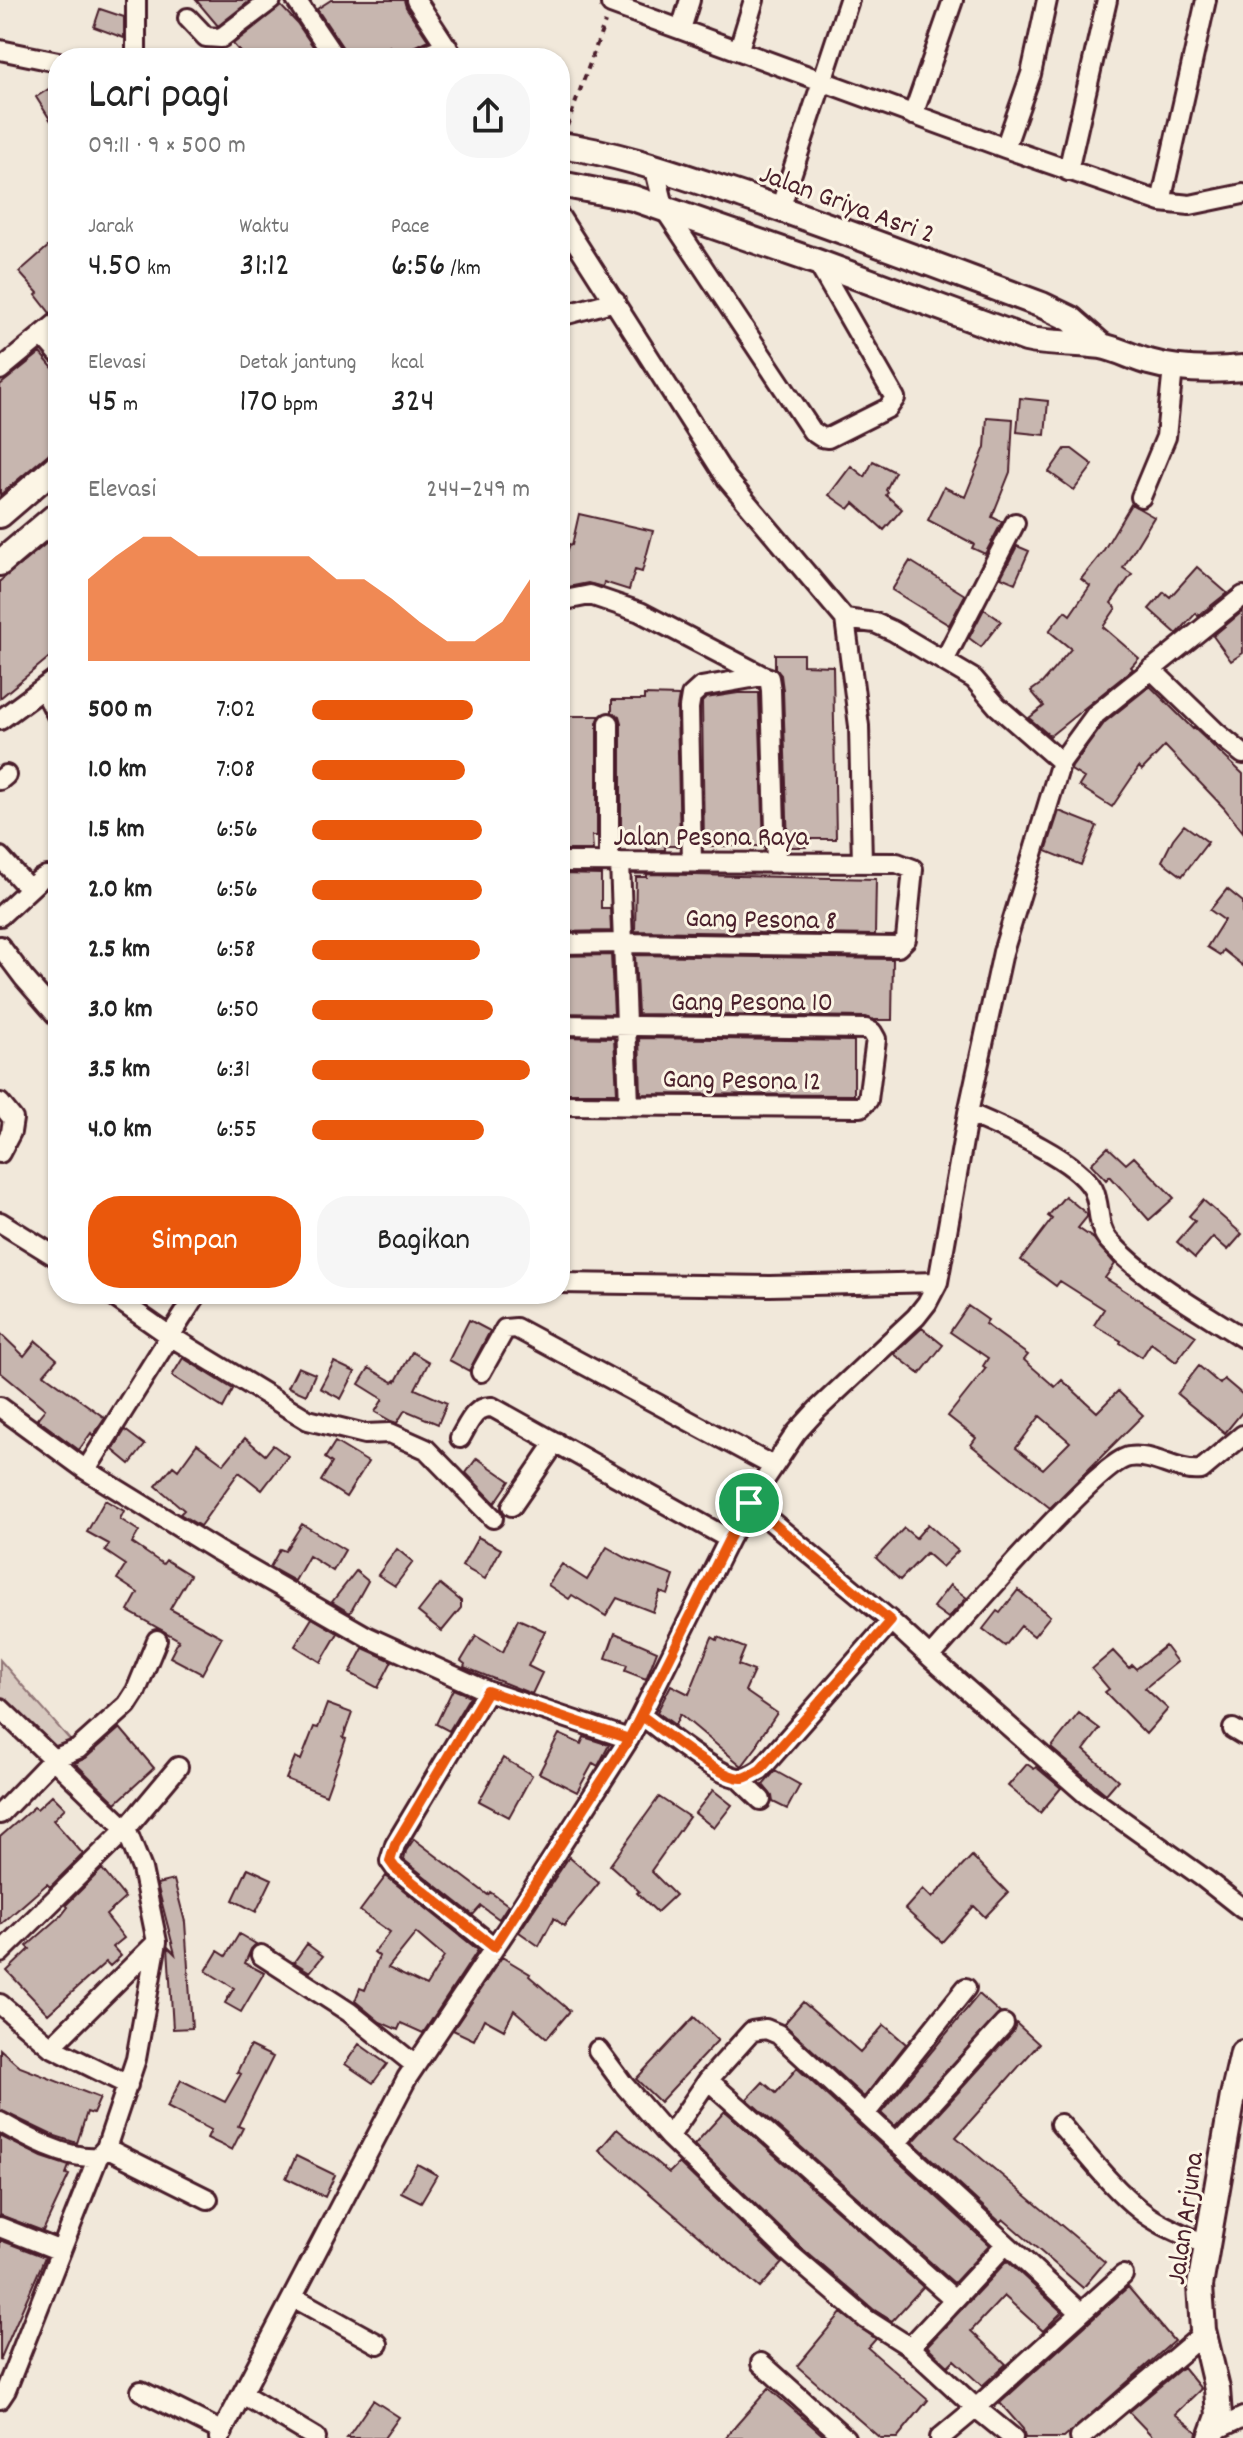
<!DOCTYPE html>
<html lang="id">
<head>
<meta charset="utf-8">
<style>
  body { margin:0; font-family:Dekko,sans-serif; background:#f6f6f6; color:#222; height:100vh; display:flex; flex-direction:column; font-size:30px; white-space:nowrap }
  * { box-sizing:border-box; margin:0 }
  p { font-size:26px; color:#767676 }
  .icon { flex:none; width:44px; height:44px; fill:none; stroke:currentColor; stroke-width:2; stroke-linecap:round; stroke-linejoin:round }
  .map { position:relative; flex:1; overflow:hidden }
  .panel { position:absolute; left:48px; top:48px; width:522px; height:1256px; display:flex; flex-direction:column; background:#fff; border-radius:32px; box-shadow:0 2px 6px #0004 }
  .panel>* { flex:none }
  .pin { position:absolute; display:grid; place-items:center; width:68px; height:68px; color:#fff; margin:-34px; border:4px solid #fff; border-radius:50%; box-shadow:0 2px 8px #0007 }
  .round { display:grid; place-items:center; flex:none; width:84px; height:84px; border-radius:32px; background:#f6f6f6 }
  .head { display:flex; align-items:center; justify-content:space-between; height:136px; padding:0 40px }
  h1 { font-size:44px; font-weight:600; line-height:60px }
  .figures { display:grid; grid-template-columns:repeat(3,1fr); gap:12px; height:136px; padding:8px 40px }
  .figures div { display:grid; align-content:center }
  .figures b { font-size:34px; font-weight:600 }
  .figures small { font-size:22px; font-weight:400 }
  .figures p { font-size:22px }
  .chart { height:224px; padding:16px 40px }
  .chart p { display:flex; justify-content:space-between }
  .chart svg { width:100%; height:144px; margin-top:8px; fill:#ea580c; opacity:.7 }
  .primary-button { display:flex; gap:16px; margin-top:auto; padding:16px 40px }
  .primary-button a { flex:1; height:92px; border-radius:32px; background:#ea580c; color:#fff; font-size:32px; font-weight:600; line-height:92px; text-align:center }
  .primary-button a+a { background:#f6f6f6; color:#222 }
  ul { padding:0 40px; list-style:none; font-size:26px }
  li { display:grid; grid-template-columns:128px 96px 1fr; align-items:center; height:60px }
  li i { height:20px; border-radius:10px; background:#ea580c }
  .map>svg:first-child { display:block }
</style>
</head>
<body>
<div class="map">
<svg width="1243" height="2438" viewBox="0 0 1243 2438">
  <rect width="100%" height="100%" fill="#f1e8da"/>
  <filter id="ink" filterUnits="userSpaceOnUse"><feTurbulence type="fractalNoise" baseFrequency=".0125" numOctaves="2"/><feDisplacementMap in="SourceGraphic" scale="16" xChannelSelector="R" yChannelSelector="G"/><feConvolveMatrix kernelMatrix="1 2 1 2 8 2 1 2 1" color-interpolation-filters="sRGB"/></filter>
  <g filter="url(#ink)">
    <path fill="#d8cac0" stroke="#917476" stroke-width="2" d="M0 1660 78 1749 53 1759 0 1708Z"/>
    <path fill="#c7b6af" stroke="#4a1f2b" stroke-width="2" fill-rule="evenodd" d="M196 0H251L218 26Z
      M331 0H404L406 7 428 40 407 50 404 58H398L390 46 372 58H347L345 51 317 9Z
      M281 6 297 23 321 58H245L233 44Z
      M100 9 124 17V38L94 27Z
      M58 83V132L36 97Z
      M58 238V310L50 313 36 295 38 293 19 272Z
      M40 353 58 374V450L48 454 0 495V385Z
      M1020 398 1048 401 1045 435 1017 432Z
      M987 417 1013 419 1010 472 992 517 1002 522 985 554 972 548 974 544 928 520 944 487 965 497 985 447Z
      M1065 449H1072L1093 465 1074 490 1049 472Z
      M873 461 895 472 886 490 888 492 886 495 902 509 884 530 854 503 849 509 829 495 851 466 865 477Z
      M1131 504 1154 517 1123 568 1132 574 1111 603 1116 608 1103 627 1139 658 1131 667 1133 669 1050 736 1029 718 1044 706 1031 691 1042 683 1071 649 1049 631 1065 611 1070 615 1090 586 1081 579 1102 553Z
      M579 514 653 531 642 572 635 570 629 590 604 582 603 587 588 583 568 587 560 584V553L565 555 569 544 572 545Z
      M58 534V650L0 698V581Z
      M1017 546 1029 551 1015 583 1001 577Z
      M910 561 965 595 949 625 892 590Z
      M1197 567 1227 593 1198 616 1196 613 1177 634 1149 609 1164 592 1170 597Z
      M984 609 1001 621 981 647 969 638Z
      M1243 611V653L1231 661 1213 636Z
      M775 654H803V665L833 666 836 839H806V847H788L783 690 781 675 775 668Z
      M1150 686 1193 729 1194 728 1243 774V832L1224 808 1165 746 1142 770 1139 767 1112 807 1079 786 1084 778 1071 770 1072 767 1105 722Z
      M738 693H759L764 846H704L702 702 706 698Z
      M644 695 679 696 677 708 680 846H665V850H647V835H621V723L619 716 612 712V700H644Z
      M563 716H600L597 723V836H592L593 850H560V736H563Z
      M1059 811 1097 826 1081 865 1046 851Z
      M1184 825 1208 842 1182 876 1162 861 1173 839Z
      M560 874 601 875V908H610L611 931 560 932Z
      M647 874 876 879 875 935 635 931 636 877H647Z
      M1227 889 1243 902V966L1223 950 1220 955 1207 947 1224 920 1210 910Z
      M611 955 614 1014 560 1013V956Z
      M635 955 893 959 892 1020H874L866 1017 638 1014Z
      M560 1037 614 1038 617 1093H560Z
      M639 1038 854 1041V1095L641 1094Z
      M1108 1147 1126 1164 1134 1157 1174 1198 1149 1220 1110 1176 1106 1180 1091 1164Z
      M1065 1196 1087 1214V1217L1078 1228 1094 1239 1115 1264 1105 1278 1196 1336 1176 1362 1151 1343 1142 1357 1120 1343 1121 1341 1094 1325 1104 1309 1060 1281 1056 1286 1021 1260 1052 1219 1048 1216Z
      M1203 1200 1242 1234 1228 1250 1213 1237 1195 1258 1177 1242 1195 1221 1189 1216Z
      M968 1306 988 1320 985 1324 1028 1355 1024 1360 1055 1387 1062 1380 1097 1412 1118 1391 1143 1415 1050 1508 971 1445 976 1438 948 1416 986 1368 983 1366 988 1358 950 1332ZM1040 1416 1070 1442 1043 1469 1016 1448Z
      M469 1320 490 1331 469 1371 449 1360Z
      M922 1328 943 1345 920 1374 894 1354Z
      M0 1333 24 1356 36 1341 57 1359 44 1374 105 1418 93 1436 91 1433 79 1450 37 1419 45 1409 0 1372Z
      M412 1352 429 1362 415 1389 447 1403 438 1424 405 1410 397 1423 391 1421 375 1412 383 1399 359 1384 369 1368 393 1382 395 1380 396 1381Z
      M183 1358 233 1389 223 1408 172 1376Z
      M334 1362 355 1372 341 1399 320 1388Z
      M1199 1366 1220 1384 1224 1379 1243 1395V1411L1225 1433 1177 1394Z
      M298 1367 315 1374 306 1395 288 1387Z
      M125 1430 145 1445 130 1464 113 1450Z
      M245 1438 265 1455 273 1445 288 1456 262 1490 239 1472 200 1526 180 1514 184 1510 156 1486 173 1466 178 1470 197 1444 224 1464Z
      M335 1442 368 1462 346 1497 321 1481 332 1463 325 1458Z
      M477 1458 510 1481 495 1503 466 1473Z
      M105 1500 124 1511 120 1519 139 1531 132 1543 163 1564 166 1560 190 1575 170 1609 222 1637 202 1674 170 1657 179 1640 128 1611 138 1593 117 1579 126 1565 105 1551 109 1544 87 1532Z
      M302 1524 345 1550 333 1571 309 1556 295 1581 270 1567 280 1549 285 1551Z
      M928 1524 958 1551 942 1567 926 1553 900 1580 876 1558 904 1528 916 1538Z
      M478 1537 501 1549 485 1579 462 1566Z
      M607 1547 628 1559 674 1576 668 1595 660 1592 653 1612 617 1598 606 1616 572 1595 569 1599 548 1585 562 1564 587 1580Z
      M397 1549 413 1562 395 1586 378 1575Z
      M356 1571 368 1581 350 1613 332 1602Z
      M440 1584 461 1601V1608L442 1631 418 1612Z
      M950 1585 967 1598 948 1618 933 1607Z
      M1018 1590 1050 1616 1034 1636 1021 1626 1005 1646 983 1629 997 1611 1000 1613Z
      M312 1618 338 1633 321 1662 295 1646Z
      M518 1619 545 1631 528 1666 542 1673 532 1694 464 1667 465 1664 461 1661 476 1636 503 1652Z
      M615 1633 657 1651 646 1679 625 1671 627 1665 606 1658Z
      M712 1637 717 1640 718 1637 745 1648 738 1665 754 1671 745 1691 777 1713 758 1741V1745L742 1766 680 1714 675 1725 657 1712 671 1685 689 1694Z
      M1165 1646 1177 1662 1145 1688 1168 1709 1146 1734 1105 1692 1109 1689 1092 1669 1113 1651 1129 1668 1132 1665 1136 1669Z
      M363 1648 392 1661 378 1688 350 1673Z
      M453 1689 470 1696 449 1731 436 1724Z
      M327 1704 352 1713 343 1738 346 1739 326 1795 286 1779 295 1757 301 1760 314 1727 318 1728Z
      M1079 1713 1100 1729 1084 1750 1118 1780 1106 1794 1051 1748Z
      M120 1728 154 1768 116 1803 75 1763 86 1758Z
      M559 1734 581 1744 584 1737 609 1745 598 1766 593 1763 577 1792 539 1773Z
      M503 1758 532 1775 509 1817 479 1801Z
      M1027 1764 1034 1769 1036 1767 1061 1788 1040 1813 1008 1786Z
      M775 1771 800 1785 787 1809 773 1802 772 1796 763 1785Z
      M713 1790 732 1805 714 1828 695 1813Z
      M52 1795 65 1808 53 1820 83 1854 50 1887 47 1884 0 1925V1837L34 1807 37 1809Z
      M659 1797 689 1817 651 1871 675 1895 657 1912 637 1893 639 1891 610 1865Z
      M414 1839 488 1895 490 1892 508 1905 499 1919 481 1906 473 1915 404 1860 406 1851Z
      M972 1856 1008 1893 985 1917 974 1906 942 1942 905 1909 923 1889 932 1898Z
      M569 1857 599 1883 564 1926 554 1918 539 1946 519 1932Z
      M248 1868 272 1879 256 1912 233 1900Z
      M102 1869 125 1898 106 1915 124 1938 113 1947 121 1956 110 1966 106 1962 48 2014 7 1971 30 1949 27 1946 61 1916 68 1907 66 1905Z
      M386 1876 478 1950 423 2033 401 2023 398 2030 380 2022 355 2001 360 1988 365 1990 379 1956 374 1952 390 1932 360 1911ZM416 1933 444 1957 426 1986 388 1968Z
      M174 1880 185 1922 192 2028 173 2029 168 1947 175 1954 157 1884Z
      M239 1934 256 1944 251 1949 245 1963 264 1973 241 2012 225 2003 234 1988 206 1971 218 1951 226 1956Z
      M307 1944 323 1956 310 1972 294 1962Z
      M502 1957 530 1974 529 1976 570 2011 547 2038 514 2010 504 2030 484 2019 474 2040 453 2030Z
      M979 1994 1000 2013 895 2126 881 2113Z
      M803 2002 860 2052 884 2025 906 2044 864 2097 784 2024Z
      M694 2017 718 2040 660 2102 636 2079Z
      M1016 2023 1039 2044 956 2137 1105 2262 1083 2288 1003 2219 1000 2222 913 2142 1013 2032Z
      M359 2044 387 2064 373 2083 345 2064Z
      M250 2046 273 2057 238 2126 243 2128 232 2150 207 2138 211 2130 167 2107 181 2080 225 2102 241 2074 237 2072Z
      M0 2049 20 2067 100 2098 93 2114 87 2112 77 2143 52 2135 0 2110Z
      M797 2068 989 2245 954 2283 747 2099 763 2082 776 2093Z
      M725 2111 923 2287 892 2321 873 2309 797 2244 694 2145Z
      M617 2129 669 2173 679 2163 782 2263 760 2288 599 2150Z
      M0 2136 42 2157 69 2166 66 2174 69 2175 43 2231 0 2215Z
      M296 2156 335 2175 325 2197 286 2178Z
      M417 2164 437 2175 421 2202 401 2192Z
      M0 2240 45 2257 0 2360Z
      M1007 2261 1062 2312 1043 2331 1004 2296 971 2331 1006 2364 982 2386 954 2360 948 2366 927 2346Z
      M1128 2287 1174 2341 1064 2438H1025L1023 2429 1000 2403Z
      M841 2313 876 2339 868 2348 928 2400 897 2438H880L797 2366Z
      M1183 2367 1201 2389 1175 2414 1197 2432 1196 2438H1154L1129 2412Z
      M769 2388 779 2397 826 2438H725Z
      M373 2400 399 2417 384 2438H347Z"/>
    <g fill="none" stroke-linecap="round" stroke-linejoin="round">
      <defs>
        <path id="street" d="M136 0V58
          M296 0 335 58
          M416 0 454 58
          M612 0 611 4 1005 148 1161 202 1190 205 1243 194
          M188 18 206 37 221 38 271 0
          M681 29 690 0
          M739 49 754 0
          M0 50 58 62
          M416 58 447 46
          M913 115 953 0
          M1005 148 1031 74 1047 0
          M654 166 665 210 812 431 821 437 828 438 888 408 895 398 817 262
          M1068 171 1107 0
          M1161 202 1206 0
          M780 209 849 0
          M560 217 727 479 845 619 875 623 893 631 974 679 997 706 1061 762
          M560 316 615 301
          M42 335 58 353
          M0 370 58 322
          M1141 497 1166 437 1173 368
          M560 601 590 595 640 612 763 676
          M845 619 859 726 862 863
          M944 661 1015 523
          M1151 669 1217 733 1243 754
          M43 688 58 717
          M0 720 58 677
          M609 723V862
          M0 780 6 775
          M0 857 29 889
          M560 862 897 863 913 869 906 939 898 947 624 943 560 944
          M620 862 629 1105
          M692 862 689 708 691 696 701 687 763 676 769 678 771 690 776 863
          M0 916 39 880 46 876 58 877
          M0 946 24 978 58 1017
          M560 1025 866 1029 872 1032 876 1039 868 1100 861 1107 560 1105
          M0 1103 13 1119 11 1132 0 1153
          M968 1113C1000 1127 1076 1158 1093 1189 1101 1205 1096 1227 1109 1241 1146 1281 1198 1309 1243 1338
          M0 1222 58 1258
          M560 1283 770 1286 938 1282
          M197 1294 170 1336 308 1420 365 1434 390 1433 426 1449 493 1518
          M481 1372 505 1329 516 1328 773 1466
          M0 1407 86 1470 216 1550 368 1637 487 1691 629 1739
          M460 1438C468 1425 474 1406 492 1407L729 1539
          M86 1470 170 1336 110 1294
          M749 1503 891 1621
          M512 1506 556 1442
          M930 1657 1087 1795 1205 1879 1243 1909
          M487 1691 395 1845 390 1861 395 1868 494 1947
          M0 1708 126 1829 142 1869 157 1942 136 2059 106 2148 98 2157 6 2390 0 2399
          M642 1716C662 1730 720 1780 743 1778 749 1777 754 1773 760 1770L891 1621 930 1657C959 1625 1099 1461 1129 1457 1154 1453 1176 1473 1201 1470L1243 1435
          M1233 1729 1243 1735
          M738 1778 761 1800
          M0 1814 53 1759 78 1749 127 1705 136 1691 157 1640
          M0 1953 126 1829 178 1767
          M261 1955 349 2012 415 2065
          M0 2004 51 2047 128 2085
          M51 2047 157 1942
          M598 2050 624 2085 669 2137 789 2253 866 2319 910 2347 976 2408 1123 2275
          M708 2080 954 2299
          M865 2114 966 1988
          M0 2122C26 2137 67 2160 98 2157
          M1060 2124C1085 2152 1110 2186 1140 2210 1160 2226 1184 2234 1206 2245
          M669 2137 708 2080 752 2031 766 2029 778 2034 1080 2312
          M896 2143 1004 2024
          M106 2148 208 2199
          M0 2227 61 2251
          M293 2297 378 2344
          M910 2347 1006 2244
          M761 2363 845 2438
          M141 2391 223 2432
          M244 2395 316 2438
          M1216 2430 1243 2417
          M219 2438 407 2078 513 1920 629 1739 729 1539 749 1503 796 1433 817 1410 916 1317 927 1303 938 1282 968 1113 1003 952 1061 762 1096 714 1243 596
          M940 2438 976 2408 1013 2438
          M1080 2438 1195 2341 1203 2330"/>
        <path id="secondary" d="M560 145C623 154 682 176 743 196 843 230 942 268 1042 305L1071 319 1102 346
          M560 184 633 198 817 262 1026 339C1051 345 1076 342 1101 346 1118 349 1133 358 1149 362 1180 371 1212 371 1243 368
          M0 515 58 465
          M0 563 58 514
          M1211 2438 1219 2416 1217 2389 1203 2330 1200 2286 1233 2096 1243 2053"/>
      </defs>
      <use href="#street" stroke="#4a1f2b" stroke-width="24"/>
      <use href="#secondary" stroke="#4a1f2b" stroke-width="30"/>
      <path stroke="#4a1f2b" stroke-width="4" stroke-dasharray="6 6" stroke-linecap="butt" d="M567 126 605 22"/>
      <use href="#street" stroke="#fcf5e5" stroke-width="18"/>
      <use href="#secondary" stroke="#fcf5e5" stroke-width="24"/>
    </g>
  </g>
  <g fill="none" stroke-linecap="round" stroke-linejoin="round" filter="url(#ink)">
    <defs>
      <path id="route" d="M749 1503 729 1539 629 1739 494 1947 395 1868 390 1861 395 1845 487 1691 629 1739 642 1716C662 1730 720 1780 743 1778 749 1777 754 1773 760 1770L891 1621 749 1503"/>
    </defs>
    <use href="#route" stroke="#fff" stroke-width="16"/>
    <use href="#route" stroke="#ea580c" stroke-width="10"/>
  </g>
  <g text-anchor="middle" stroke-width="6" stroke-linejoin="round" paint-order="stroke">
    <g font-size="28" fill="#4a1f2b" stroke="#fcf5e5">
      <text transform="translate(848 202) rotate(20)" y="10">Jalan Griya Asri 2</text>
      <text x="711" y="845">Jalan Pesona Raya</text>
      <text transform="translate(761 917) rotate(1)" y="10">Gang Pesona 8</text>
      <text x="752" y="1010">Gang Pesona 10</text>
      <text transform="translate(742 1078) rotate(1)" y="10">Gang Pesona 12</text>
      <text transform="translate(1183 2218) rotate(-82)" y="10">Jalan Arjuna</text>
    </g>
  </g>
</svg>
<div class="pin" style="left:749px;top:1503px;background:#1e9e55"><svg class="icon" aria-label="arrive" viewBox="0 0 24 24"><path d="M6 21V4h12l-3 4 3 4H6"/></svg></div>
<section class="panel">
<div class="head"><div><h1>Lari pagi</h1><p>09:11 · 9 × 500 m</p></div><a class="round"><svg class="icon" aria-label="share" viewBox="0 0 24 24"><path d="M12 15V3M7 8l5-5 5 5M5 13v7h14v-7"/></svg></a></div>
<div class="figures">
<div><p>Jarak</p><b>4.50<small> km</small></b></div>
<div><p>Waktu</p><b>31:12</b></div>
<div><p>Pace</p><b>6:56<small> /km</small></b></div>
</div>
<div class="figures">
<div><p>Elevasi</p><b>45<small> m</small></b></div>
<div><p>Detak jantung</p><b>170<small> bpm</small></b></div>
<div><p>kcal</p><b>324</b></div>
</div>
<div class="chart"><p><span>Elevasi</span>244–249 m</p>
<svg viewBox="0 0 160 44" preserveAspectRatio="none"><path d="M0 44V19L10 12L20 6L30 6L40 12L50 12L60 12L70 12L80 12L90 19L100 19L110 25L120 32L130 38L140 38L150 32L160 19V44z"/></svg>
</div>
<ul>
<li><b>500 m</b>7:02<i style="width:74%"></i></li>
<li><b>1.0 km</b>7:08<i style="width:70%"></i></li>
<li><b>1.5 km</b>6:56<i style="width:78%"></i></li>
<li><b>2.0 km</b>6:56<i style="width:78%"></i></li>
<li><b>2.5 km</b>6:58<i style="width:77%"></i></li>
<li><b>3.0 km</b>6:50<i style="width:83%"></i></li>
<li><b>3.5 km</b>6:31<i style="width:100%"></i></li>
<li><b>4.0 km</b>6:55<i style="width:79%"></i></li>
</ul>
<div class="primary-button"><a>Simpan</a><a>Bagikan</a></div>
</section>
</div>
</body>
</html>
